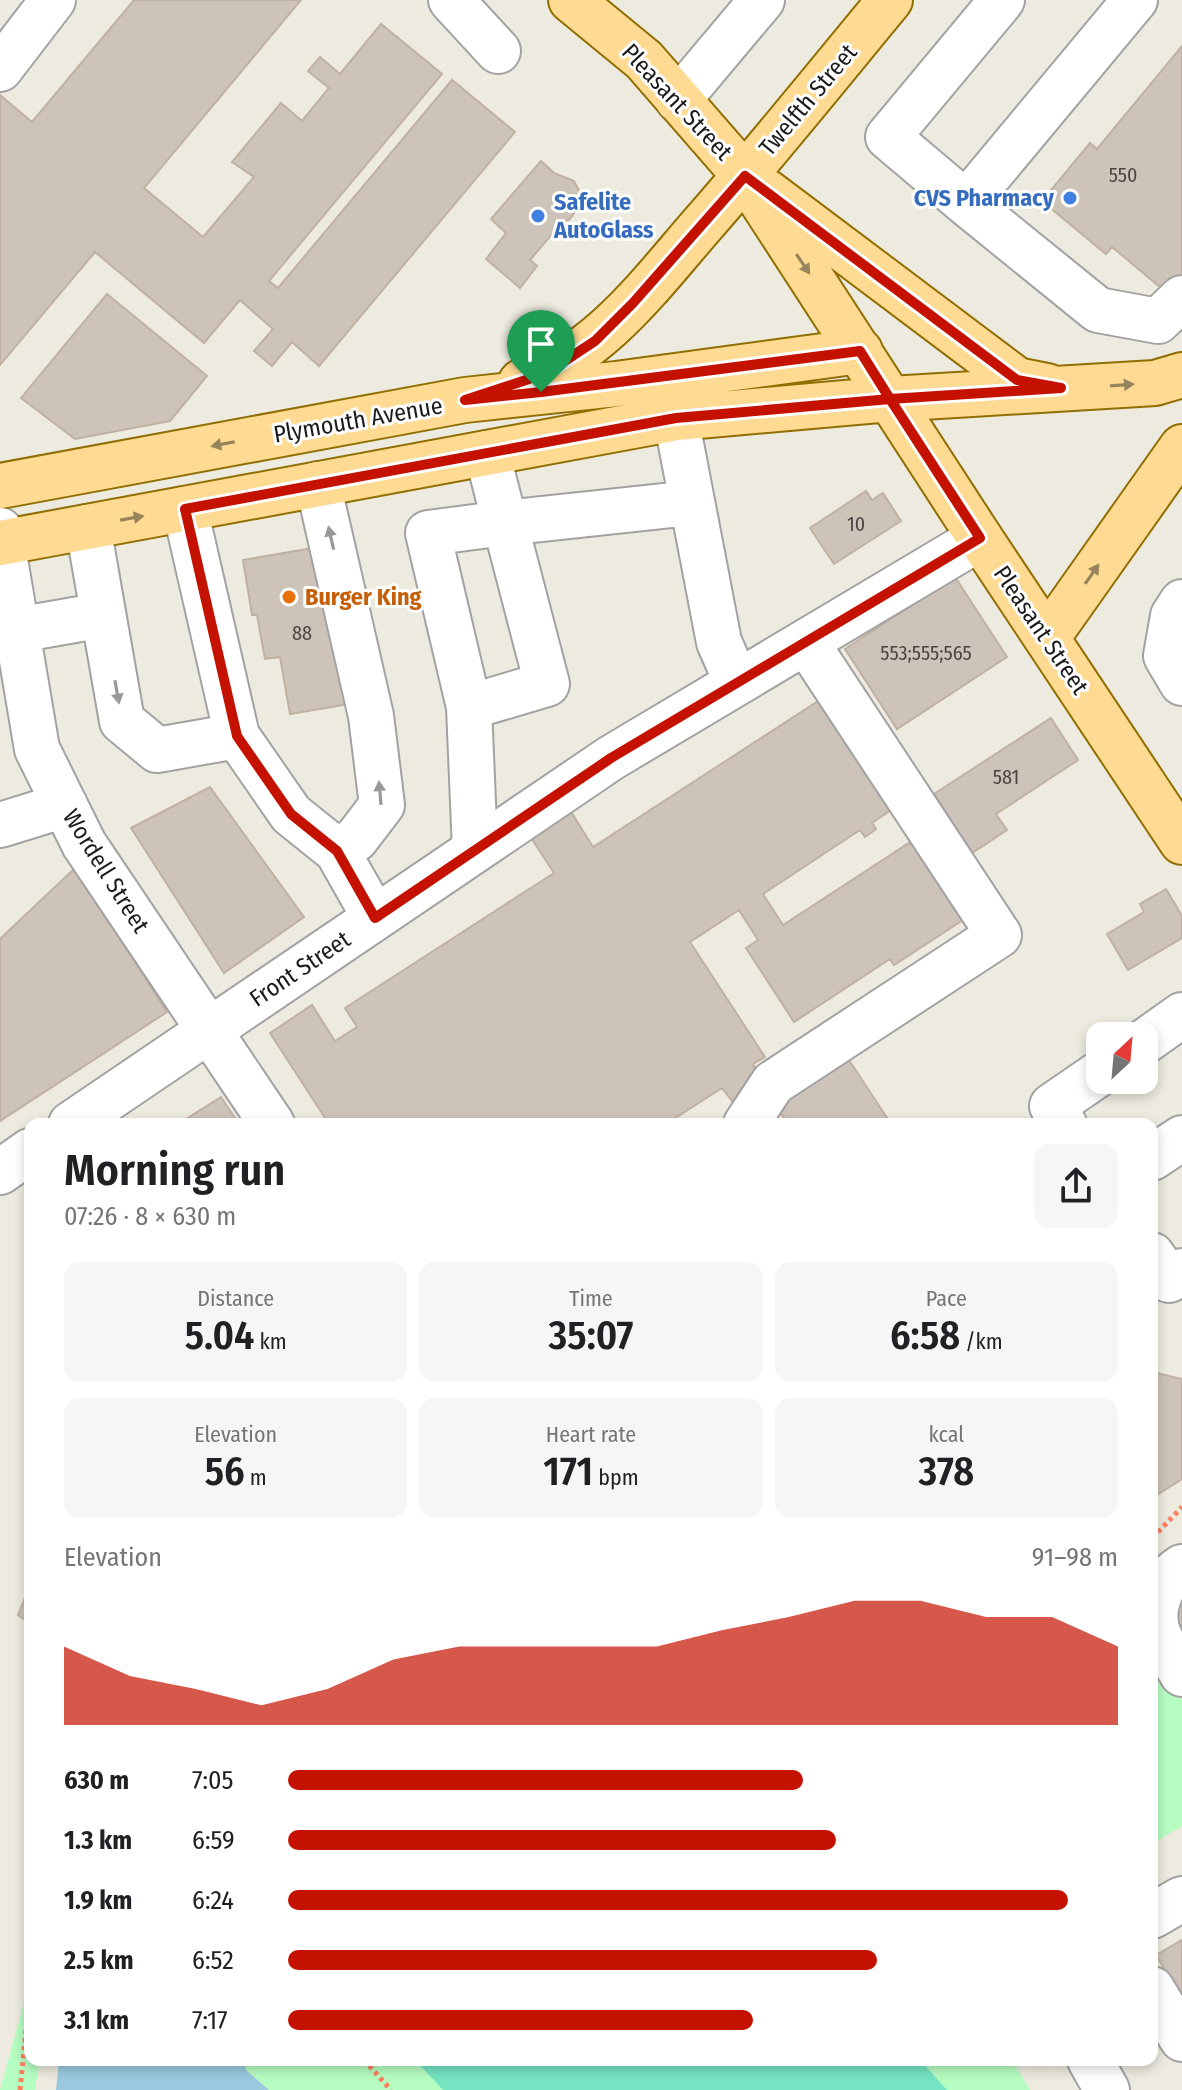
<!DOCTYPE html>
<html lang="en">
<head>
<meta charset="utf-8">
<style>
  body { margin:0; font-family:"Fira Sans Condensed",sans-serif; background:#f6f6f6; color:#202124; height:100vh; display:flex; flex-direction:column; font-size:30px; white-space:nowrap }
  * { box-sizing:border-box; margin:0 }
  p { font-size:26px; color:#757577 }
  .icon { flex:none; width:44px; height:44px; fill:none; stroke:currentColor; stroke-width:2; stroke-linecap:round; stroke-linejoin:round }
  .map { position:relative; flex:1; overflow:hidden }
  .drawer { position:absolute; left:24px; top:1118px; width:1134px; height:948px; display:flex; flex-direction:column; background:#fff; border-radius:16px; box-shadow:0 4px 12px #0003 }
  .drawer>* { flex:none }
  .needle { width:52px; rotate:26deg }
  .buttons { position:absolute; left:1086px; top:1022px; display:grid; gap:16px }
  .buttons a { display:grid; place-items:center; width:72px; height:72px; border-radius:16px; background:#fff; box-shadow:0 4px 12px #0003; font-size:40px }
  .pin { position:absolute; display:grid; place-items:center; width:68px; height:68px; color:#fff; margin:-82px -34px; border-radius:50% 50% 50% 0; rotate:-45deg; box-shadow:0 0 8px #0007 }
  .pin .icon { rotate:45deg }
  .round { display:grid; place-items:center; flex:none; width:84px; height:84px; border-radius:16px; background:#f6f6f6 }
  .summary { display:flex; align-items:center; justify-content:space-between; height:136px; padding:0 40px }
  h1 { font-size:44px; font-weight:600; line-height:60px }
  .stats { display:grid; grid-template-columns:repeat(3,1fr); gap:12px; height:136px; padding:8px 40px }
  .stats div { display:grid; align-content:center; border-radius:16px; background:#f6f6f6; text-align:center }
  .stats b { font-size:40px; font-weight:600 }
  .stats small { font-size:22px; font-weight:400 }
  .stats p { font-size:22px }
  .chart { height:224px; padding:16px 40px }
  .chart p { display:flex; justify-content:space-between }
  .chart svg { width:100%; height:144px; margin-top:8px; fill:#c51200; opacity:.7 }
  ul { padding:0 40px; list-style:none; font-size:26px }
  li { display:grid; grid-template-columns:128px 96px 1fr; align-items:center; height:60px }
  li i { height:20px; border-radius:10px; background:#c51200 }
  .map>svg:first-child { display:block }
</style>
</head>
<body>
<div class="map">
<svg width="1182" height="2090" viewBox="0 0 1182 2090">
  <rect width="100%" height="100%" fill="#edeadf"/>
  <path fill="#b6fdc2" d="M1152 1650 1182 1700V1826L1152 1844Z
    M30 1981V2060H40L35 2090H0Z
    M244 2060H1012L1030 2090H269L246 2070Z"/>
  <path fill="#75e4c3" d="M415 2060H920L947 2090H443Z"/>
  <path fill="#9bc9df" d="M59 2060H244L246 2070 269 2090H56Z"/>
  <path fill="#cdc3b8" stroke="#c0b1a0" stroke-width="2" d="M134 0H301L144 188 203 237 254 177 232 162 281 103 302 121 329 88 308 71 320 57 340 74 381 24 442 74 269 281 278 288 452 80 515 132 319 366 292 342 272 366 254 351 273 329 240 300 204 343 95 252 0 365V95L32 122Z
    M1182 46V274L1166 292 1112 247 1106 254 1042 201 1090 143 1097 149Z
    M541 161 554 173 574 181 584 200 569 220 563 221 530 260 537 266 520 288 486 259 506 233 491 219Z
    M107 294 207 376 170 421 75 439 21 398Z
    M866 491 872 500 883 493 901 521 834 564 810 528Z
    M319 547 355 703 290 714 280 657 265 659 257 615H252L243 560Z
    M955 577 1007 657 897 729 845 649Z
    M823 698 894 808 872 823 876 829 865 837 860 830 763 894 783 925 912 841 963 920 894 965 890 959 794 1022 746 948 758 940 739 910 690 942 765 1057 753 1064 763 1080 732 1101 722 1088 666 1124H329L270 1033 312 1005 335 1041 357 1027 345 1008 554 873 528 833 568 807 593 847Z
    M1051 718 1078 760 996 814 1007 830 972 853 934 794Z
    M210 787 304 917 224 973 131 828Z
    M75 868 167 1012 0 1121V939Z
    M1166 889 1182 916V938L1128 970 1107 934 1144 912 1140 904Z
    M849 1060 891 1124H788L777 1107Z
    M221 1097 239 1124H178Z
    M1152 1372 1182 1379V1479L1152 1498Z
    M30 1586V1623L18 1615Z
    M1182 1604V1633L1169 1611Z
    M1182 1940V1998L1156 1955Z"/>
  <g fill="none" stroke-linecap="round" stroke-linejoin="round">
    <defs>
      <path id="minor" d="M451 0 498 51
        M1002 0 888 137 966 203 1135 0
        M0 69 53 0
        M678 100 762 0
        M966 203 1098 310 1158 321 1182 298
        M676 418 719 642 737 683
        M487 453 505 523 428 533 469 707 547 684 505 523 691 503
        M318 484 371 716 382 805 356 839 337 851
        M185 509 237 736
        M88 527 122 721 157 750 237 736 291 814 337 851 375 918
        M0 530 37 749 84 844 272 1124
        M1182 602 1173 616 1166 656 1182 683
        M17 630 103 615
        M469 707 475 850
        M0 825 65 805
        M1144 1042 1182 1015
        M71 1124 611 758 980 538
        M746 1124 773 1083 999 935 806 642
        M1064 1124 1052 1106 1100 1073
        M1152 1158 1182 1138
        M0 1172 30 1151
        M1152 1255 1169 1280 1182 1271
        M1182 1567C1161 1580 1149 1611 1159 1635 1164 1648 1175 1661 1182 1674
        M1152 1916 1182 1899
        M1152 1989 1182 2039
        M1090 2060 1107 2090"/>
      <path id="major" d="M571 0 644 60 745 176 980 538 1182 842
        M767 192 1017 380 1047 386
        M521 382C600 354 649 286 702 225 767 151 828 75 890 0
        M0 486 465 400 616 384 860 351
        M0 543 676 418 890 399 1155 383 1182 375
        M1047 638 1182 447"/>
    </defs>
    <use href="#minor" stroke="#a2a2a2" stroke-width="48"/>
    <use href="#major" stroke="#916e00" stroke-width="48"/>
    <path stroke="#ff7e5e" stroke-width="5" stroke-dasharray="4 4" stroke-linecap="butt" d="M1158 1532 1182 1507
      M364 2060 391 2090
      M20 2090 30 1991"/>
    <use href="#minor" stroke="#fff" stroke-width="44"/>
    <use href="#major" stroke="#ffda92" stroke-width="44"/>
  </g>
  <defs><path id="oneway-solid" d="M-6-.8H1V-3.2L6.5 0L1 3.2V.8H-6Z" transform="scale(2)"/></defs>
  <g fill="#98845c">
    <use href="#oneway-solid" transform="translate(803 264) rotate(56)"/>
    <use href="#oneway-solid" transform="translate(1122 385) rotate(-4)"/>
    <use href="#oneway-solid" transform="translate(223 444) rotate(169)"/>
    <use href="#oneway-solid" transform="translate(132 518) rotate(-10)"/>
    <use href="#oneway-solid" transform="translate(1092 574) rotate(-55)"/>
  </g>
  <g fill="#989898">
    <use href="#oneway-solid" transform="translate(331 538) rotate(-103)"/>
    <use href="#oneway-solid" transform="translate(117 692) rotate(80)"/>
    <use href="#oneway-solid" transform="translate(380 793) rotate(-95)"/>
  </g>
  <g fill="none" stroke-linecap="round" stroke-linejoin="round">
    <defs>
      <path id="route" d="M541 392 860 351 890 399 676 418 185 509 237 736 291 814 337 851 375 918 611 758 980 538 890 399 1061 388 1017 380 745 176 633 303 595 341 554 368 529 379 465 400 541 392"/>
    </defs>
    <use href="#route" stroke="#fff" stroke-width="16"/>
    <use href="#route" stroke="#c51200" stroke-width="10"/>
  </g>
  <g fill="#3f7fe0" stroke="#fff" stroke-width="3">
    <circle cx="1070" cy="198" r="8"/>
    <circle cx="538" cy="216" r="8"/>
  </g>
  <circle fill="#e8710a" stroke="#fff" stroke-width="3" cx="289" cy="597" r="8"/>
  <g text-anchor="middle" stroke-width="6" stroke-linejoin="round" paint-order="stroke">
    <g font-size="20" fill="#484542">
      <text x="1123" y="182">550</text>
      <text x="856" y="531">10</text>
      <text x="302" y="640">88</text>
      <text x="926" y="660">553;555;565</text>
      <text x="1006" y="784">581</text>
    </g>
    <g font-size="24" fill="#1b1b1b" stroke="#fff">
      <text transform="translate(808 100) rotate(-50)" y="8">Twelfth Street</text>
      <text transform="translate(677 102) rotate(47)" y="8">Pleasant Street</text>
      <text transform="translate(358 420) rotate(-10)" y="8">Plymouth Avenue</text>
      <text transform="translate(1041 630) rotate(56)" y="8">Pleasant Street</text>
      <text transform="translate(106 871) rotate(58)" y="8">Wordell Street</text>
      <text transform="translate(300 969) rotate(-34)" y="8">Front Street</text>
    </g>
    <g font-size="24" font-weight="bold" fill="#366cbe" stroke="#fff" text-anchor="end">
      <text x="1054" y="206">CVS Pharmacy</text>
      <text x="554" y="210" text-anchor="start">Safelite<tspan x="554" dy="28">AutoGlass</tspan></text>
    </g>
    <g font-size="24" font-weight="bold" fill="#c56008" stroke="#fff" text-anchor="start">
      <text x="305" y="605">Burger King</text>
    </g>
  </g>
</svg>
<div class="buttons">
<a><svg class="needle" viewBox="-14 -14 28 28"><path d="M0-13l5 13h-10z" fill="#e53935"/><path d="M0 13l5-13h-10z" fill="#757577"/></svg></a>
</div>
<div class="pin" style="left:541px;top:392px;background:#1e9e55"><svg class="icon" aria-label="arrive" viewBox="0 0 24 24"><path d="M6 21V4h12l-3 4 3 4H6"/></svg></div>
<section class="drawer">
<div class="summary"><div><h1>Morning run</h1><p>07:26 · 8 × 630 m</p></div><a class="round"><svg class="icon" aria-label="share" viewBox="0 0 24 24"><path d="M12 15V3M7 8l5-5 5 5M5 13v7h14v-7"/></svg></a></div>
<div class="stats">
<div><p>Distance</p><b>5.04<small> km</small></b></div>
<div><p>Time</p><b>35:07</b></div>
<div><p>Pace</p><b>6:58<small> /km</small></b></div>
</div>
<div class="stats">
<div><p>Elevation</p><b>56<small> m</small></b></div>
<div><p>Heart rate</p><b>171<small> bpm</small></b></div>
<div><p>kcal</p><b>378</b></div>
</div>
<div class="chart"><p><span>Elevation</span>91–98 m</p>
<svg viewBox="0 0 160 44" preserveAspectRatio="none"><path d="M0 44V20L10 29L20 33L30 38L40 33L50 24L60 20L70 20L80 20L90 20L100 15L110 11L120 6L130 6L140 11L150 11L160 20V44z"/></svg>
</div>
<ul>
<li><b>630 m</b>7:05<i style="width:62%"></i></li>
<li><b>1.3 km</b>6:59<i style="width:66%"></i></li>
<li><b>1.9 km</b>6:24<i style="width:94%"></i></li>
<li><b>2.5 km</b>6:52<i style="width:71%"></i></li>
<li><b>3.1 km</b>7:17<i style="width:56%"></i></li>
</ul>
</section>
</div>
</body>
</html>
